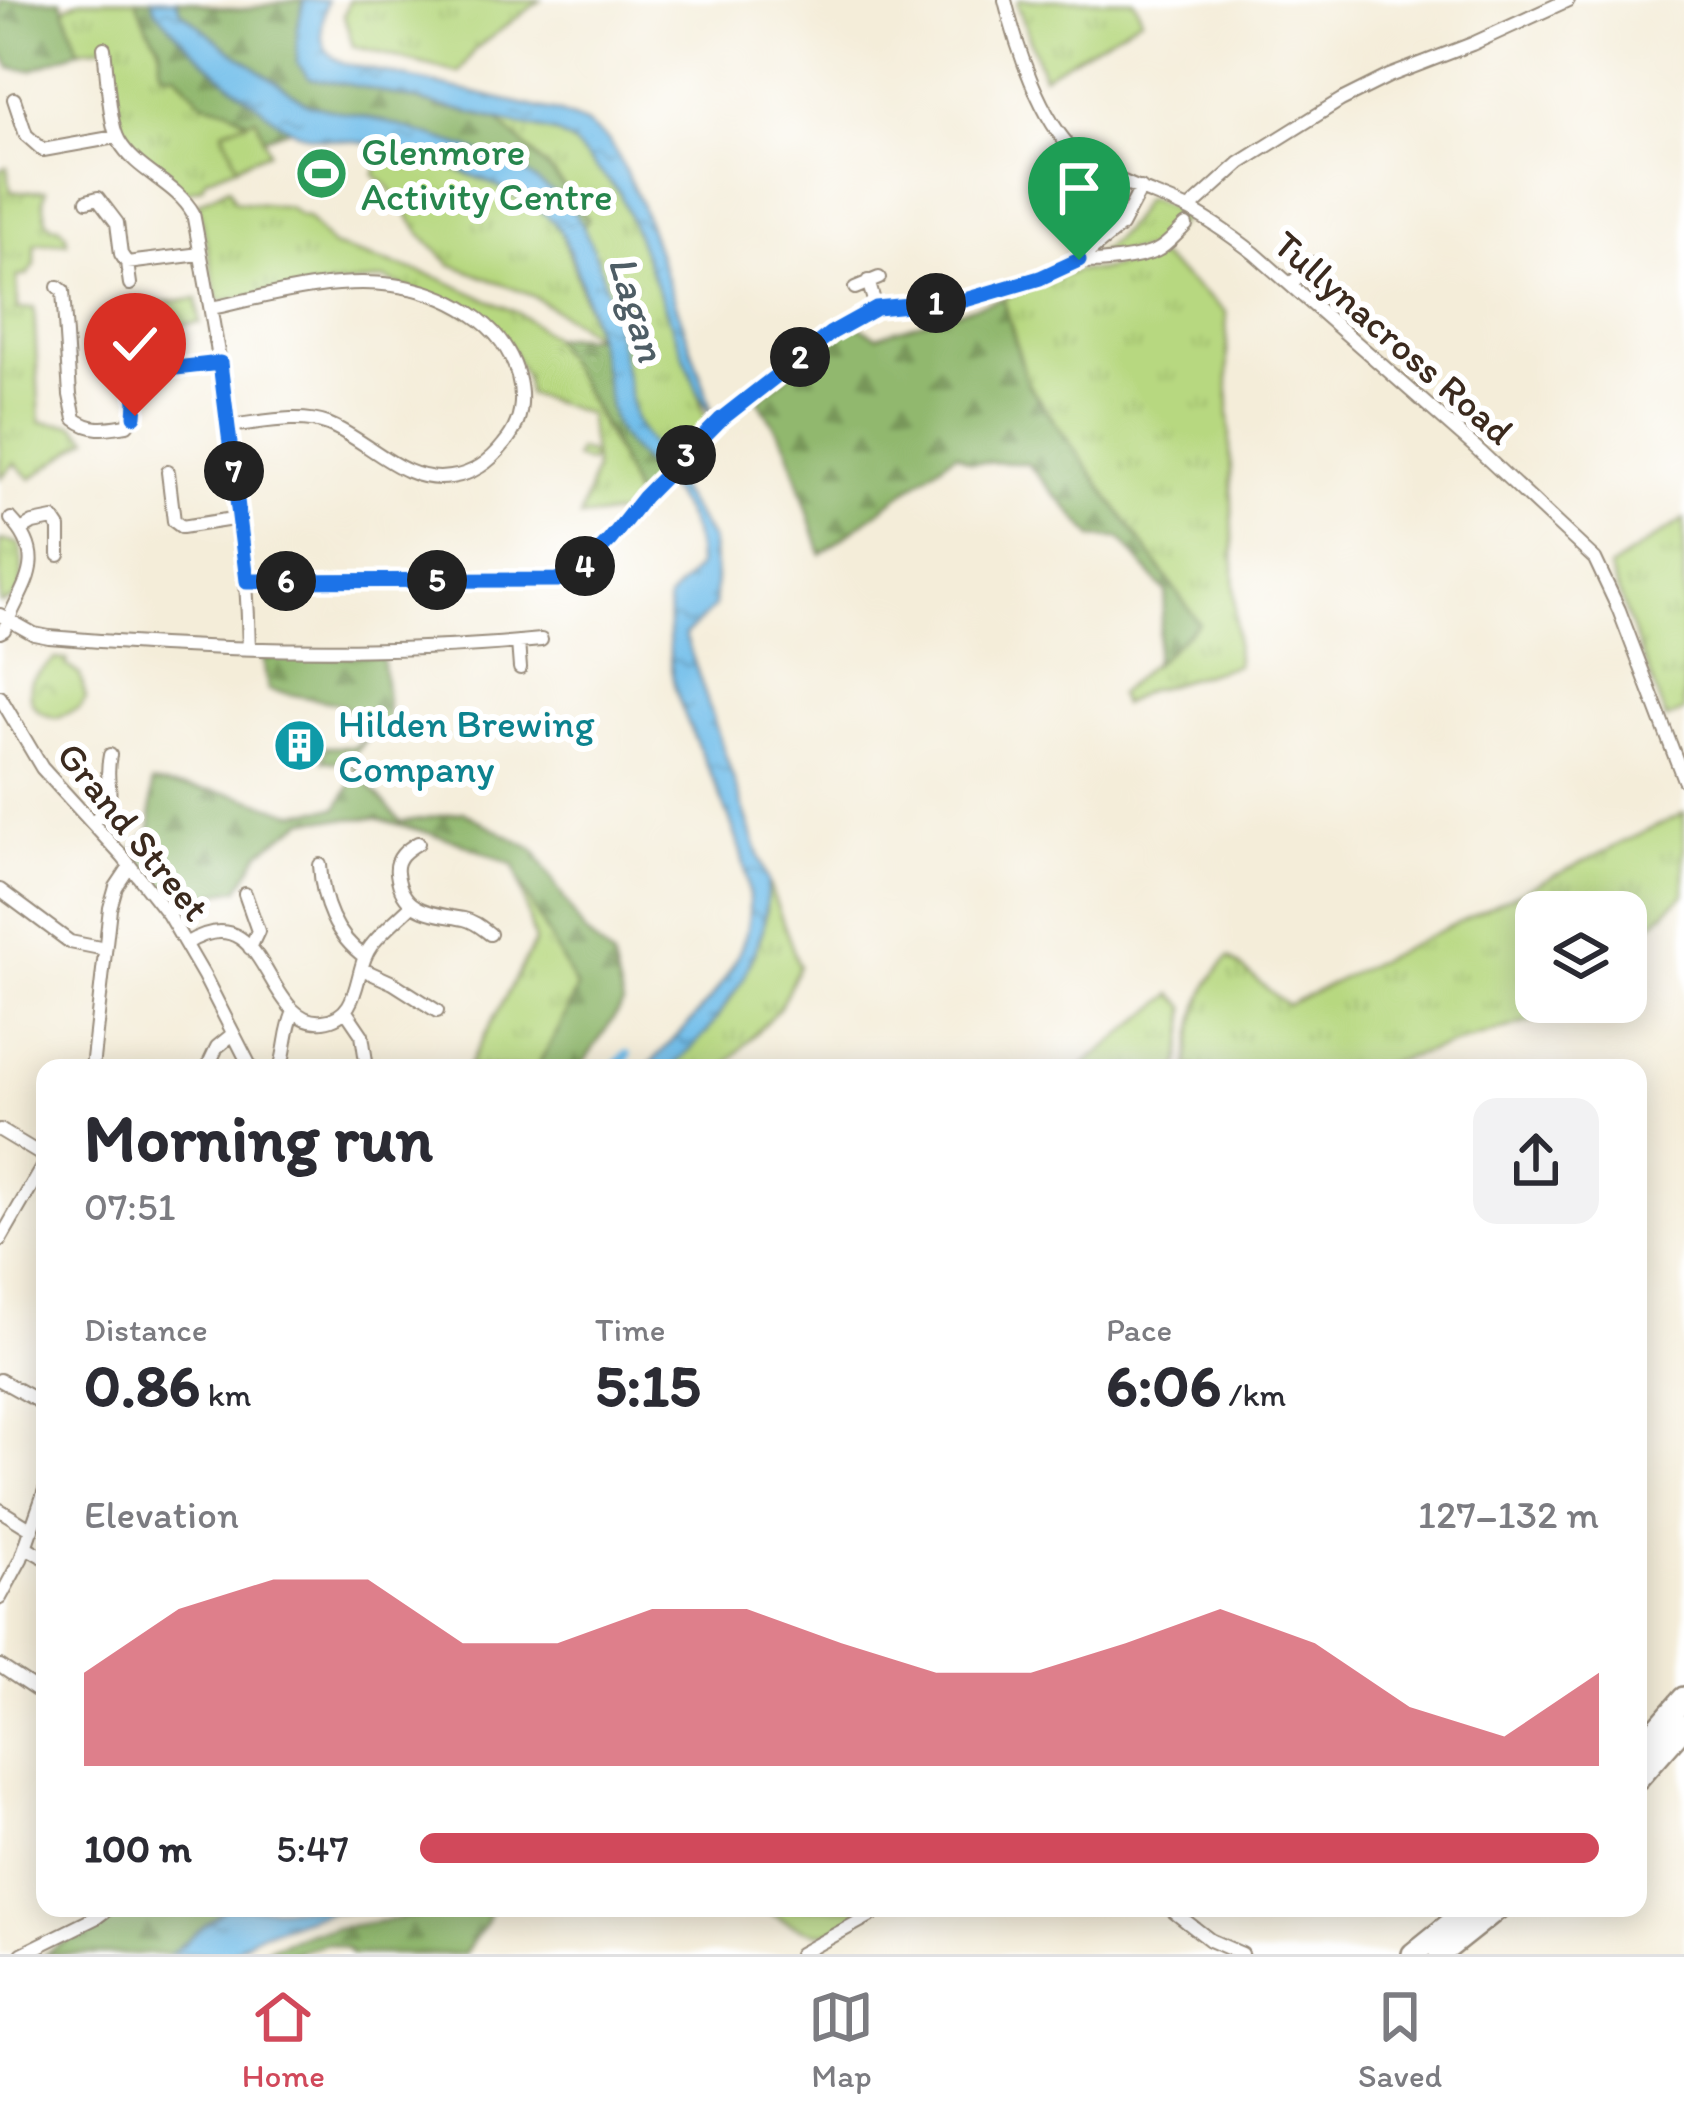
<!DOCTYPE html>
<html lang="en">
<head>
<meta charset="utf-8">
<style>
  body { margin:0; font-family:Itim,sans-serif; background:#f2f2f3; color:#2b2b33; height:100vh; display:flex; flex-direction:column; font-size:45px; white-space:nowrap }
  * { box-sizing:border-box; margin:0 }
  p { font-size:39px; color:#7c7c81 }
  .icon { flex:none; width:66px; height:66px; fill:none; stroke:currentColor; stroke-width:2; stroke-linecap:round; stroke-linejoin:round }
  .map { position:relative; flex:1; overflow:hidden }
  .side { position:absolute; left:36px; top:1059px; width:1611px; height:858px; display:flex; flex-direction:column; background:#fff; border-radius:24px; box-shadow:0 6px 30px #0003 }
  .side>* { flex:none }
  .fabs { position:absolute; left:1515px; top:891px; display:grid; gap:24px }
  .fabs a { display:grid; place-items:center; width:132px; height:132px; border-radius:24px; background:#fff; box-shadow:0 6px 30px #0003; font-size:60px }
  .pin { position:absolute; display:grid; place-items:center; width:102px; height:102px; color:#fff; margin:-123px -51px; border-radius:50% 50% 50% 0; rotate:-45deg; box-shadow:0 0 12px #0007 }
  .pin .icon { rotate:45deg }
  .km { position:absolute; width:60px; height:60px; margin:-30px; border-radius:50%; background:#222; color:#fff; font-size:33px; line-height:60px; text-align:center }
  .round { display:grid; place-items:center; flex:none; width:126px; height:126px; border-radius:24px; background:#f2f2f3 }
  .overview { display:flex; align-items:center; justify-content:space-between; height:204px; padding:0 48px }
  h1 { font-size:66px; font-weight:700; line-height:90px }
  .figures { display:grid; grid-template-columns:repeat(3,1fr); gap:18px; height:204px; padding:12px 48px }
  .figures div { display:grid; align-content:center }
  .figures b { font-size:60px; font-weight:700 }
  .figures small { font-size:33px; font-weight:400 }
  .figures p { font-size:33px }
  .chart { height:336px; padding:24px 48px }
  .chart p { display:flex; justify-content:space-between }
  .chart svg { width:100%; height:216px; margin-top:12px; fill:#d1495b; opacity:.7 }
  ul { padding:0 48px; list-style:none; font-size:39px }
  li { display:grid; grid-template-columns:192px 144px 1fr; align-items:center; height:90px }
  li i { height:30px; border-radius:15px; background:#d1495b }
  .tabs { display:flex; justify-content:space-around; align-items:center; height:168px; border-top:3px solid #e1e1e2; background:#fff; font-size:33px; color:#7c7c81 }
  .tabs a { display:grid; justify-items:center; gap:6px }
  .tabs .selected { color:#d1495b }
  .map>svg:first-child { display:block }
</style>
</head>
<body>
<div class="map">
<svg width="1684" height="1954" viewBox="0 0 1684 1954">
  <defs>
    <pattern id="grass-tufts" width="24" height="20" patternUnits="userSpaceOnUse" patternTransform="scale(3)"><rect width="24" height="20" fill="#b7d880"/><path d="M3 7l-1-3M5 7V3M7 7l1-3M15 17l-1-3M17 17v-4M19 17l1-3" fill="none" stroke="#9eba6e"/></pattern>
    <pattern id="forest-firs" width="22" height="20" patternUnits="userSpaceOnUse" patternTransform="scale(3)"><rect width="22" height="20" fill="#91b86e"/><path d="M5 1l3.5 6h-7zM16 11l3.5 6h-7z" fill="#78965a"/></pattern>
    <pattern id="park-crowns" width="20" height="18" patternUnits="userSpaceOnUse" patternTransform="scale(3)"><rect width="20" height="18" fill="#b7d880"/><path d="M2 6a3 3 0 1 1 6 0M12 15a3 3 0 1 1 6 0" fill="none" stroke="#9eba6e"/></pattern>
    <pattern id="water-ripples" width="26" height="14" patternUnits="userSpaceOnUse" patternTransform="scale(3)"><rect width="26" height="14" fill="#70bdea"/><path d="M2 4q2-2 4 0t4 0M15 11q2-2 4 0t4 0" fill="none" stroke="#5d9abd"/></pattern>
  </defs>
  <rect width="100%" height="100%" fill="#fff"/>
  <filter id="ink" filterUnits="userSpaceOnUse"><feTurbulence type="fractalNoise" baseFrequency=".00833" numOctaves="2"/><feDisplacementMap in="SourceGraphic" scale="24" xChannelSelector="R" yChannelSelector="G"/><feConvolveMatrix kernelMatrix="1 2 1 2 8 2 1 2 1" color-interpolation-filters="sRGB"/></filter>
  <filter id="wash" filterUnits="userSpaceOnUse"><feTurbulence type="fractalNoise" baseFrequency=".004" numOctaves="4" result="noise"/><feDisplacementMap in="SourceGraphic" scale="48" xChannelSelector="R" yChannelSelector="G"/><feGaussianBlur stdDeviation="2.7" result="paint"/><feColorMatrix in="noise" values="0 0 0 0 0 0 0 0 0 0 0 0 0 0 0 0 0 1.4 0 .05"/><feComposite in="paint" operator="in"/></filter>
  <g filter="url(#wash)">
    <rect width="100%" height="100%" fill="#f4edd9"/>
    <path fill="url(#grass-tufts)" stroke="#79814f" stroke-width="3" d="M80 0H136C142 15 150 27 157 41 162 50 160 63 164 73H176L202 102 229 109 248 121 224 131 237 166 206 178 202 187 185 192 125 141 117 121 108 45 79 50 63 9Z
      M349 0H541L475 49 459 73 353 46 344 16Z
      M1019 0H1134L1142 18 1043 76 1017 3Z
      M498 120 556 133 573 143 620 193 697 389 707 425 665 465 635 420 612 308 583 226 588 220 557 178Z
      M387 146C434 163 522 187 555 223 567 237 588 314 596 336L533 296 450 264 421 234 387 185 374 175Z
      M7 167 11 192 46 191 43 200 47 222 53 226H59L66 234 67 242 35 244V265L27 275 17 277 18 309 34 308 40 422 73 425 89 438 31 479 15 463 0 478V169Z
      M229 187 235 201 289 207 300 216 307 217 332 246 436 277 520 314 552 338 575 375 626 471 635 498 622 513 580 518 595 469 593 455 589 463 575 458 578 450 593 454 588 414 528 394 525 376 511 348 492 324 385 279 222 301 218 300 198 203Z
      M1150 199 1188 215 1160 243 1150 248 1092 258C1115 240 1130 226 1143 200Z
      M1158 256 1226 312 1237 665 1143 692 1122 705 1118 694 1198 623 1027 383 1003 298 1078 270 1097 271Z
      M197 299 200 323 151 328 148 304Z
      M1684 519V711L1666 719 1609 568Z
      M0 540 20 544C22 567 29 600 0 603Z
      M1684 813V895L1626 947V912H1536V1002H1563L1546 1017 1385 1064 1384 1068H1188C1193 1025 1197 989 1229 957L1287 1005Z
      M519 881 577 988 559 1029 536 1068H467L535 942Z
      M768 882 799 966 780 1007 723 1068H672C711 1028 747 986 762 931 767 916 766 898 768 882Z
      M1173 994 1186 1007V1027L1179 1068H1080Z
      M761 1908H873C861 1915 850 1924 838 1930 813 1940 783 1919 761 1908Z"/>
    <path fill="url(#forest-firs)" stroke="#667146" stroke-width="3" d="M0 0H61L79 50 32 70 10 68 0 48Z
      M136 0H152L154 8C195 56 239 92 290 129L264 138 256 118 248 121 229 109 202 102 176 73H164L160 66V45L147 27Z
      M176 0C202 0 218 11 244 9 265 7 283 0 304 0L297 30 310 78 362 87 498 120 557 178 588 220 583 226 566 201 383 121 308 104 223 45 181 11Z
      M1003 298 1027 383 1199 623 1154 664 1166 593 1120 538 1093 537 1027 463 971 462 956 453 821 554 787 445 758 400 829 341 857 325 876 336Z
      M596 336 614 422 657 477 635 498C617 442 583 388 552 338Z
      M382 656 390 728 366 739 353 755 362 777 401 822 463 812 534 850 585 933 612 958 623 1004 580 1068H536L559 1029 577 988 519 881 514 865 457 841 376 818 305 820 260 852 239 889 173 901 132 849 151 829 152 783 234 794 293 813 337 808 356 775 353 764 323 761 325 747H354L365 736 364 716 336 703 268 690 263 658Z
      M126 1908H226L170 1954H44Z
      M445 1908H491L486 1922 464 1954H351L347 1948 327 1943 290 1954H254L310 1932 435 1913Z"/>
    <path fill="url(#park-crowns)" stroke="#79814f" stroke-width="3" d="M256 118 269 152 237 165 223 130Z
      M55 659 67 660 66 665 80 675 86 699 80 708 56 718C34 713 26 700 31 680Z"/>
    <path fill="url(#water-ripples)" stroke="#567484" stroke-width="3" d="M152 0H176L181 11 223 45 308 104 383 121 469 148 525 173 566 201 583 226 598 261 612 308 635 420 711 539 716 577 714 607 685 635 768 882 763 929 744 978 707 1032 672 1068H646C682 1030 730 988 745 936 767 863 698 761 676 691 667 663 670 628 668 599L698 567C699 527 680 501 653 472 638 455 622 444 614 422 608 405 607 386 603 368 595 331 578 262 559 229 539 196 427 156 388 147 356 139 321 144 290 129 280 124 270 114 260 107 220 78 186 46 154 8Z
      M304 0H327C320 26 315 51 343 63L557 112 586 123 608 140 619 158 641 204 704 385 714 421 697 389 620 193 573 143 556 133 362 87 310 78 297 63V30Z
      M226 1908H376L329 1912 303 1919 256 1935 229 1954H170Z"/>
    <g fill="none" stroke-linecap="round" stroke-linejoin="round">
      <path stroke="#70bdea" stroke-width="10" d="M615 1068 627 1055"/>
    </g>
  </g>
  <g filter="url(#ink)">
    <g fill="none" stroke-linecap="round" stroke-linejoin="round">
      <defs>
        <path id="street" d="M1005 0C1016 46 1040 119 1075 152 1105 179 1148 191 1184 207 1209 219 1232 236 1254 253L1474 446 1595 559 1619 610 1684 780
          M104 48C107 70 109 125 119 141 136 171 176 183 193 213 220 356 246 503 249 649
          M14 99 26 135 43 150 116 137
          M87 201 98 198 117 223 121 254 127 263 200 254
          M1189 209 1240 163 1341 100 1389 76 1472 44 1568 0
          M1079 260C1095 265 1140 258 1156 251 1167 246 1177 233 1186 225
          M127 263 130 284
          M868 281 876 307
          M1291 284 1312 263
          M58 287 63 291 70 395 75 419C92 432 108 428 127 425 145 403 130 371 127 345
          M855 288 879 278
          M212 308C270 295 333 277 393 285 446 292 504 322 518 376 525 402 521 424 504 444 491 461 473 474 451 477 403 485 369 440 328 424 298 413 260 423 228 426
          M132 373 220 363
          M168 472 174 521 182 527 239 518
          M21 530 33 523 53 519 59 528V555
          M247 581 557 580 587 565 610 540 643 497 720 420 831 333 876 307 965 300 1040 277 1079 260 1121 226 1141 188
          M0 615 34 634 49 637C212 651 378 656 541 640
          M0 632 4 630C20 587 51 561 11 519
          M518 642 520 668
          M0 697 42 768 123 857 168 914 204 976 251 1068
          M92 823C123 795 102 791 110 755
          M418 843C406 850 395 858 397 873 402 914 433 913 464 919 474 921 482 928 490 934
          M320 865C322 901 335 936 365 957
          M0 890 70 942 105 949
          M245 894 258 931 250 948
          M187 943C270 893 263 1028 323 1021 363 1016 353 969 371 946 382 931 399 918 412 905
          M362 969 393 983 437 1011
          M345 1010 362 1035 367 1068
          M92 1068 110 908 116 887 130 866
          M207 1068 217 1047 233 1034
          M280 1068C287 1049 285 1030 294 1012
          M0 1130 45 1157
          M0 1240 45 1162
          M0 1380 45 1405
          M0 1510 32 1530
          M26 1547 45 1558
          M0 1598 21 1559 45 1490
          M0 1666 45 1696
          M1169 1908 1210 1940 1242 1954
          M22 1954 97 1917 109 1908
          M800 1954 884 1908"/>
        <path id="highway" d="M1638 1751 1684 1698
          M1638 1778 1684 1726
          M1413 1954 1470 1908
          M1440 1954 1498 1908"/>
      </defs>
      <use href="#street" stroke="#988c7c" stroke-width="16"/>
      <use href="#highway" stroke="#988c7c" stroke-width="26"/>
      <use href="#street" stroke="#fff" stroke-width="12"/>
      <use href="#highway" stroke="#fff" stroke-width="21"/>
    </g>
  </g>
  <g fill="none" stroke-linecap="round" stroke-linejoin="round" filter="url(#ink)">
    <defs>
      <path id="route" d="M135 416 136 402 132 373 220 363 247 581 557 580 586 565 610 540 644 497 720 420 831 333 876 308 965 300 1040 278 1079 260"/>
    </defs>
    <use href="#route" stroke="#fff" stroke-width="24"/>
    <use href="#route" stroke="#1a73e8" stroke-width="15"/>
  </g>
  <defs>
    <symbol id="stadium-disc" viewBox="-11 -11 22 22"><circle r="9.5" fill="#2e9e5b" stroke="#fff"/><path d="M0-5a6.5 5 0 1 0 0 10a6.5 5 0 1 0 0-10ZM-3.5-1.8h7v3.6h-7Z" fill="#fff"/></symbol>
    <symbol id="building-disc" viewBox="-11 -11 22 22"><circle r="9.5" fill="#0f9aa8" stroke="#fff"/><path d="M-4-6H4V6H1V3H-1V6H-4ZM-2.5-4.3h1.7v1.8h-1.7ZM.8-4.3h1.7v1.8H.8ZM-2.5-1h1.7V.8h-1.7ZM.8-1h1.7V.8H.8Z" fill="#fff"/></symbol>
  </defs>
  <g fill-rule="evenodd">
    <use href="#stadium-disc" x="292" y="144" width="59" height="59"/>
    <use href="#building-disc" x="270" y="716" width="59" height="59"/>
  </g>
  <g text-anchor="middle" stroke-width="12" stroke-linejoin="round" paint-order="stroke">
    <g font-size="39" fill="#27864d" stroke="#fff" text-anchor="start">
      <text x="361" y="165">Glenmore<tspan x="361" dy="45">Activity Centre</tspan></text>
    </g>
    <g font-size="39" fill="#3b2a1e" stroke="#fff">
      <text transform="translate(1394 337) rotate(41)" y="14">Tullynacross Road</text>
      <text transform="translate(134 831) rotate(51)" y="14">Grand Street</text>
    </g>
    <g font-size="39" fill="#0d838f" stroke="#fff" text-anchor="start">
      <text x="338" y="737">Hilden Brewing<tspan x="338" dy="45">Company</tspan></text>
    </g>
    <g font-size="42" font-style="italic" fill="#4e5d65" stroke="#fff">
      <text transform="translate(638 308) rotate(73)" y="15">Lagan</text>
    </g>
  </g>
</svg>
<div class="fabs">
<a><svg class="icon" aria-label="layers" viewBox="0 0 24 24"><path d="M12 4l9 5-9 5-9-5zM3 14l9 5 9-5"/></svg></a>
</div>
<div class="pin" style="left:1079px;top:260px;background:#1e9e55"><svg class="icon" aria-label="arrive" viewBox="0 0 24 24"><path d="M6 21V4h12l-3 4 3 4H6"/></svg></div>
<div class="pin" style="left:135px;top:416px;background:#d93025"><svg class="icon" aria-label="check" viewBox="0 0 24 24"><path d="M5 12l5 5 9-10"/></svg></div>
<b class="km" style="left:936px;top:303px">1</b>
<b class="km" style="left:800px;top:357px">2</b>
<b class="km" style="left:686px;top:455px">3</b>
<b class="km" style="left:585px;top:566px">4</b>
<b class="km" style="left:437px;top:580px">5</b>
<b class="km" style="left:286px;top:581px">6</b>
<b class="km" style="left:234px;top:471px">7</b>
<section class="side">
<div class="overview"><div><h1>Morning run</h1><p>07:51</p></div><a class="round"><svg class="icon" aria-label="share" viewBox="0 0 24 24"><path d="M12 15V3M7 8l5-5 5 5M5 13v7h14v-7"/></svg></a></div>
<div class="figures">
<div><p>Distance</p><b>0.86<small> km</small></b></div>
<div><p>Time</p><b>5:15</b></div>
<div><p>Pace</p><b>6:06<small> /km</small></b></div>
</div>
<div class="chart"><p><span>Elevation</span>127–132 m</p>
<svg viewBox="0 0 160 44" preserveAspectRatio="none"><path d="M0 44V25L10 12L20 6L30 6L40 19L50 19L60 12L70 12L80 19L90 25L100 25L110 19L120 12L130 19L140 32L150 38L160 25V44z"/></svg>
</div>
<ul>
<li><b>100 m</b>5:47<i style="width:100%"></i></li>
</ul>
</section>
</div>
<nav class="tabs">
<a class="selected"><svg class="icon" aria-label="home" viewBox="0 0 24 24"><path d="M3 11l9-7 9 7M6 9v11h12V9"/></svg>Home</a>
<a><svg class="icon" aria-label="map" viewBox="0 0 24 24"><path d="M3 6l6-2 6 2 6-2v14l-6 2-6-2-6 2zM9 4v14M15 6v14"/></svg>Map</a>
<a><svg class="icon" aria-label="saved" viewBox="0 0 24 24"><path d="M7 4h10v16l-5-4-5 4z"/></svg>Saved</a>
</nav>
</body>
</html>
